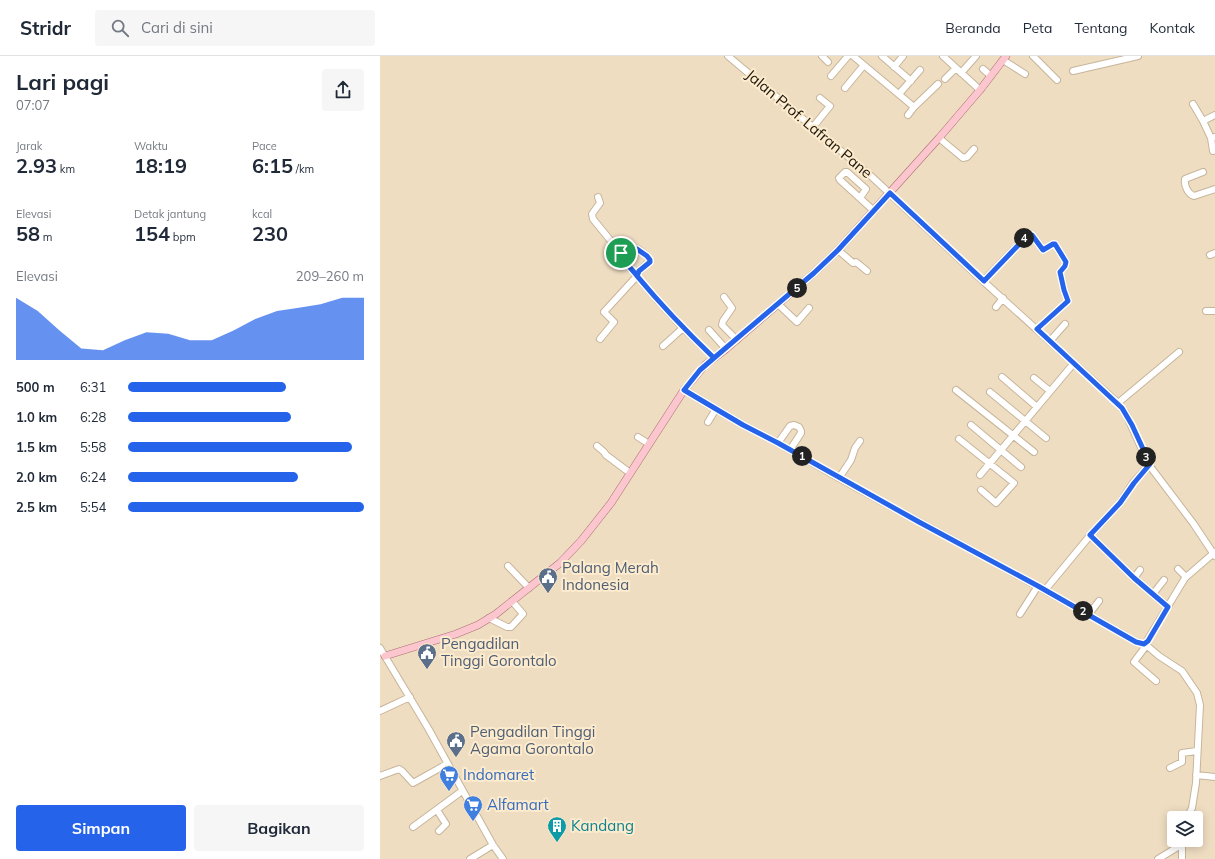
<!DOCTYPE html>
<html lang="id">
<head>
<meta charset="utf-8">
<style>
  body { margin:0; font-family:Mulish,sans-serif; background:#f6f6f7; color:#1f2937; height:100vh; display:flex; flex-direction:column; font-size:15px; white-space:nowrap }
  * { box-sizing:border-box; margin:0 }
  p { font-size:13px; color:#747a83 }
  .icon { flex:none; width:22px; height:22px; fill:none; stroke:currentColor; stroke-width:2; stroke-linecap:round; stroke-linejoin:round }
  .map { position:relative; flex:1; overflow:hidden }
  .sheet { display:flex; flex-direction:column; background:#fff; width:380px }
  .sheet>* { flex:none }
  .fabs { position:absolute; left:787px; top:755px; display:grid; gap:8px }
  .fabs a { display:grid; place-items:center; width:36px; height:36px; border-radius:4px; background:#fff; box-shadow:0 2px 10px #0003; font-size:20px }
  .pin { position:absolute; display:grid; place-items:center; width:34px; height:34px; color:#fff; margin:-17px; border:2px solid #fff; border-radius:50%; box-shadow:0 1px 4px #0007 }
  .km { position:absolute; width:20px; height:20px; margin:-10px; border-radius:50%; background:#222; color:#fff; font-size:11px; line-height:20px; text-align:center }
  .round { display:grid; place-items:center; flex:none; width:42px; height:42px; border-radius:4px; background:#f6f6f7 }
  .overview { display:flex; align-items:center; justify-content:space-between; height:68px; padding:0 16px }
  h1 { font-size:22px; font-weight:700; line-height:30px }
  .metrics { display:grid; grid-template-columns:repeat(3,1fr); gap:6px; height:68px; padding:4px 16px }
  .metrics div { display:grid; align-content:center }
  .metrics b { font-size:20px; font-weight:700 }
  .metrics small { font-size:11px; font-weight:400 }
  .metrics p { font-size:11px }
  .chart { height:112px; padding:8px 16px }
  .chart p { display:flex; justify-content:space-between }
  .chart svg { width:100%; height:72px; margin-top:4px; fill:#2563eb; opacity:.7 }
  .button { display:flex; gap:8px; margin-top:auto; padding:8px 16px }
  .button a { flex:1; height:46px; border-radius:4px; background:#2563eb; color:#fff; font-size:16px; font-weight:700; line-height:46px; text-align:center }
  .button a+a { background:#f6f6f7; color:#1f2937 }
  ul { padding:0 16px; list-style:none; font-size:13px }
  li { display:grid; grid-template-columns:64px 48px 1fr; align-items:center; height:30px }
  li i { height:10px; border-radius:5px; background:#2563eb }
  header { display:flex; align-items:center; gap:24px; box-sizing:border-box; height:56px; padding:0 20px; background:#fff; border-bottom:1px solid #e0e1e3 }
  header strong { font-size:19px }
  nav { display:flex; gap:22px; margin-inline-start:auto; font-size:14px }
  .search { width:280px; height:36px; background:#f6f6f7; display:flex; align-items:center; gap:10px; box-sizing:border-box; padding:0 14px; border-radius:4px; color:#747a83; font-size:15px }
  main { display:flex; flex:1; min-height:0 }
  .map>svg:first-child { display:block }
</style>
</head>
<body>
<header>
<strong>Stridr</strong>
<div class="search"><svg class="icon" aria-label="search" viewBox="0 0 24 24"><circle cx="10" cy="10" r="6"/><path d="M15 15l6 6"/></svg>Cari di sini</div>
<nav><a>Beranda</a><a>Peta</a><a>Tentang</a><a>Kontak</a></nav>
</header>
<main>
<section class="sheet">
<div class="overview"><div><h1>Lari pagi</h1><p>07:07</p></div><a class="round"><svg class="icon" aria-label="share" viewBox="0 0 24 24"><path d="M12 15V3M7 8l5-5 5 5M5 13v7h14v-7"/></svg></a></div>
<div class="metrics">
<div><p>Jarak</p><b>2.93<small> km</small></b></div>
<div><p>Waktu</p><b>18:19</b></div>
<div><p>Pace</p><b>6:15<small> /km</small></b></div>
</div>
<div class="metrics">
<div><p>Elevasi</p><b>58<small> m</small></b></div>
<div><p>Detak jantung</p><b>154<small> bpm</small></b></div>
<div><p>kcal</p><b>230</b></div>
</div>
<div class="chart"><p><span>Elevasi</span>209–260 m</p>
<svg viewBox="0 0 160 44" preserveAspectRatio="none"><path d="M0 44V6L10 14L20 26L30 37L40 38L50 32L60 27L70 28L80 32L90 32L100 26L110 19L120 14L130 12L140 10L150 6L160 6V44z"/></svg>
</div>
<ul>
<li><b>500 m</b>6:31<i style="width:67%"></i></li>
<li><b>1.0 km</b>6:28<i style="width:69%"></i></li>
<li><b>1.5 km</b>5:58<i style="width:95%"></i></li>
<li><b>2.0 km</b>6:24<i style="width:72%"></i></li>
<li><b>2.5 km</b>5:54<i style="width:100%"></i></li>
</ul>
<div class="button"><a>Simpan</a><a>Bagikan</a></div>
</section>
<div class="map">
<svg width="835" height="803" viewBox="0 0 835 803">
  <rect width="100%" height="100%" fill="#efddc2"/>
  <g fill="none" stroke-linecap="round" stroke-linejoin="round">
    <defs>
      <path id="minor" d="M348 0 491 120 603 225 738 347 746 358 769 409 813 467 835 500
        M442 0 448 6
        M473 0 534 51 558 28
        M502 0 531 25
        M563 0 600 34
        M653 0 677 24
        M623 4 645 18
        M514 11 523 0
        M603 13 611 20
        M693 15 758 0
        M581 17 596 0
        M451 20 468 0
        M565 23 576 12
        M465 32 484 9
        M519 38 540 14
        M813 48 823 65
        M528 59 534 51
        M433 71 450 50 440 42
        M559 82 583 102 587 101 594 93
        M831 82 823 65 835 59
        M833 95 831 82 835 81
        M823 116 805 123C804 130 808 138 814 140L835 133
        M218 141 220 147 212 158 213 163 239 195 245 206 273 239 303 272 334 302
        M480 142 486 133 467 116H465L459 122 460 124 494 155
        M458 194 473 207 476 206 487 215
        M830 199 835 197
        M603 225 649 178 652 179 663 194 673 188H675L686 206 685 210 680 216 684 234 688 245 657 273
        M344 241 352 252 343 265 342 269 357 284
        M398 248 417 266 429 252
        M616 251 623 242
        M826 255H835
        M329 274 346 293
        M220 283 234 266 224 256 257 220 259 215 270 205 267 200 258 193 241 197
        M670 285 685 268
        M283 290 303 272
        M622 321 657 351
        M654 322 670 335
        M304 334 363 369 398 387 459 422 471 404 475 392 480 385
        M576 334 654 396
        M610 336 666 382
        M738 347 799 296
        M328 366 336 353
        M591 369 641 411
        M258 381 269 388
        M579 383 634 427 616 447 601 434
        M398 387 410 370 414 369 419 371 421 375V377L410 394
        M217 390 224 396 226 399 250 417
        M600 419 694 307
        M459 422C558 477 659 529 756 586L765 588 779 600 802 615 817 637 820 649 816 727 812 752 807 762
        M710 479 754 522 788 551
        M128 510 149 532
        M798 513 806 521
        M754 522 760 514
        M665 534 713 476 740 447 753 427 769 409
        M773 538 784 524
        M640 558 658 530
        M709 558 719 545
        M109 562 127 571H131L143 558 132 545
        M765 588 805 522 835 496
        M766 590 754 606 776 625
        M0 592 48 672 113 789 123 803
        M0 655 30 641
        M790 712 802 706V697L817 695
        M816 719 835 721
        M0 720 19 713 22 715 33 727 67 708
        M57 754 66 768 59 775
        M33 771 82 735
        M802 784V803
        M90 803 113 789
        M778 803 801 789"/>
      <path id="major" d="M5 600 76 578 98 569 116 558 180 507 201 485 231 447 304 334 325 309 346 293 434 217 458 194 559 82 600 34 626 0"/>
    </defs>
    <use href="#minor" stroke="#c7b59b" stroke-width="8"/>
    <use href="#major" stroke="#ab7074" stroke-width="8"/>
    <use href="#minor" stroke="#fff" stroke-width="6"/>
    <use href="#major" stroke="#fbc6cd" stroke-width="7"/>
  </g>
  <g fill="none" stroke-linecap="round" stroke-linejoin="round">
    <defs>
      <path id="route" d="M241 197C244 207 252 213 258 221 282 250 307 276 334 302L320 314 304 334 363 369 398 387 539 466 658 530 756 586 764 588 768 585 788 551 754 522 710 479 740 447 754 427 770 408 752 369 742 352 657 273 688 245 684 234 680 216 685 210 686 206 675 188H673L663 194 652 179 649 178 604 225 510 137 458 194 434 217 334 302C307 276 281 249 257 220L259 215 270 206V204L267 200 257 193 241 197"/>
    </defs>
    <use href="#route" stroke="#fff" stroke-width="8"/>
    <use href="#route" stroke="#2563eb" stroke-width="5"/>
  </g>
  <defs>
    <symbol id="civic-pin" viewBox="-11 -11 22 30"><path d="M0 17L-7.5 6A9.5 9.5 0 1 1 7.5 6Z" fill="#5c6f8a" stroke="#fdebce"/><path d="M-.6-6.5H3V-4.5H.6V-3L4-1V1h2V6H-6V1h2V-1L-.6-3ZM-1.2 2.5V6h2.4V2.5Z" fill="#fff"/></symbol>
    <symbol id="supermarket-pin" viewBox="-11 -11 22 30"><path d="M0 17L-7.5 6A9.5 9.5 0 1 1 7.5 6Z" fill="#3f7fe0" stroke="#fdebce"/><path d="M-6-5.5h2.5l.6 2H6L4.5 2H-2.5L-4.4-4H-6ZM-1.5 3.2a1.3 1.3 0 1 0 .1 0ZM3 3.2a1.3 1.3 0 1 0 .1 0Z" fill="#fff"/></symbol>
    <symbol id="building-pin" viewBox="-11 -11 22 30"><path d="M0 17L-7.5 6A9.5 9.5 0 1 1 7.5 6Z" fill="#0f9aa8" stroke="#fdebce"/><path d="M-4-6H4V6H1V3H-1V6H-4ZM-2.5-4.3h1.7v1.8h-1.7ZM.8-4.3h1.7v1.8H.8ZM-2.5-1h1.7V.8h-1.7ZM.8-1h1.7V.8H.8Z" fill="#fff"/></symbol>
  </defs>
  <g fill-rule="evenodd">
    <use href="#civic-pin" x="157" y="510" width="22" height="30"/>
    <use href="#civic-pin" x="36" y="586" width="22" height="30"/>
    <use href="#civic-pin" x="65" y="674" width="22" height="30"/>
    <use href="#supermarket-pin" x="58" y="708" width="22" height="30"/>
    <use href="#supermarket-pin" x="82" y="738" width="22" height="30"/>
    <use href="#building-pin" x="166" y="759" width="22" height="30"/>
  </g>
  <g text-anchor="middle" stroke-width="4" stroke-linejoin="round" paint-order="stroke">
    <g font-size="15" fill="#1c160c" stroke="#fdebce">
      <text transform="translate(429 68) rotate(40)" y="5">Jalan Prof. Lafran Pane</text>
    </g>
    <g font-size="15" fill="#4e5e75" stroke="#fdebce" text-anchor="start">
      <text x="182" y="517">Palang Merah<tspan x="182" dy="17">Indonesia</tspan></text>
      <text x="61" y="593">Pengadilan<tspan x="61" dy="17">Tinggi Gorontalo</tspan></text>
      <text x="90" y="681">Pengadilan Tinggi<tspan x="90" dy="17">Agama Gorontalo</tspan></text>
    </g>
    <g font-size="15" fill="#366cbe" stroke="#fdebce" text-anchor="start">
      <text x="83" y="724">Indomaret</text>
      <text x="107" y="754">Alfamart</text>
    </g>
    <g font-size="15" fill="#0d838f" stroke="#fdebce" text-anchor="start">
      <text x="191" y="775">Kandang</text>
    </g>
  </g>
</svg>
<div class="fabs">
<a><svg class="icon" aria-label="layers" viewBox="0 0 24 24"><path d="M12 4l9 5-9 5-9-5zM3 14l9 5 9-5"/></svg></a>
</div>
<div class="pin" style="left:241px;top:197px;background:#1e9e55"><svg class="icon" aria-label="arrive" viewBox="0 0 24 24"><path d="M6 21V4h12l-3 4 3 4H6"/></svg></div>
<b class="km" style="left:422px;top:400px">1</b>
<b class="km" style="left:703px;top:555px">2</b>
<b class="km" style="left:766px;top:401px">3</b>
<b class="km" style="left:644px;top:182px">4</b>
<b class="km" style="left:417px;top:232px">5</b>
</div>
</main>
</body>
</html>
